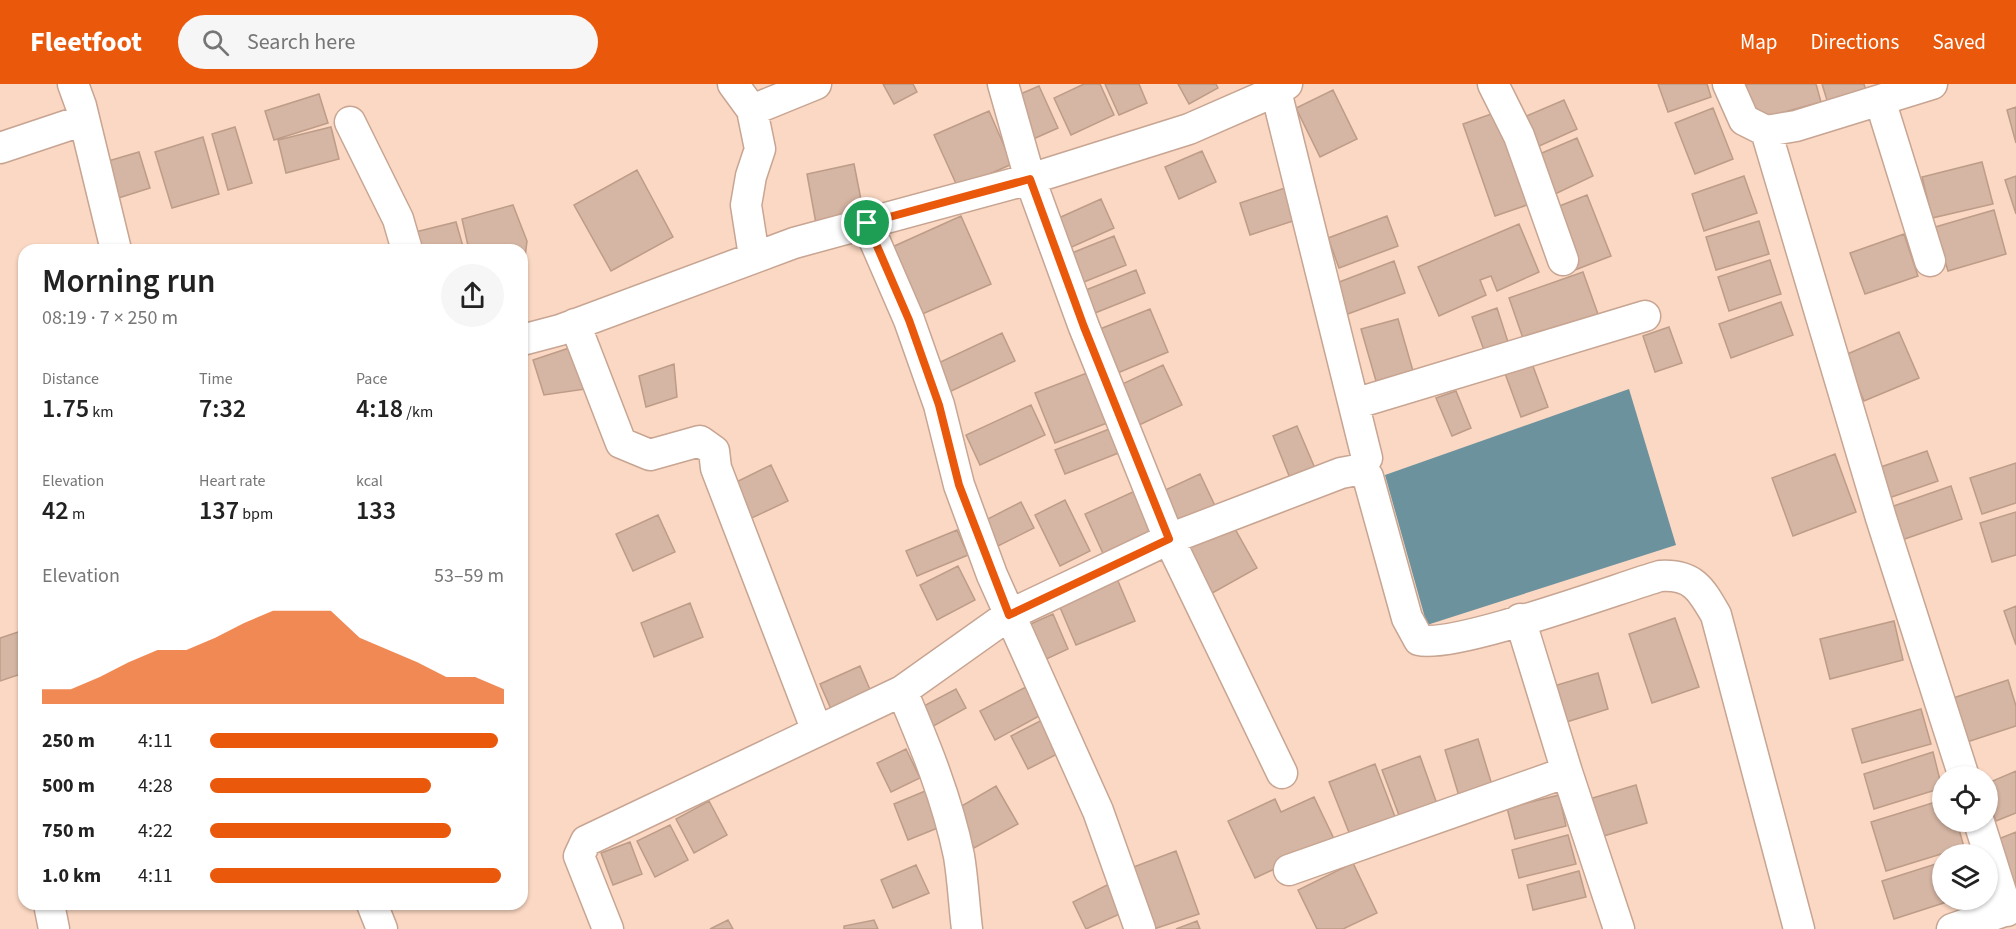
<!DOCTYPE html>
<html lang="en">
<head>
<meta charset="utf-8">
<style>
  body { margin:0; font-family:"Source Sans 3",sans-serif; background:#f6f6f6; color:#222; height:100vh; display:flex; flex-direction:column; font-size:22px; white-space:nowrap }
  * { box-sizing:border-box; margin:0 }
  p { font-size:20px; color:#767676 }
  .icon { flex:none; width:33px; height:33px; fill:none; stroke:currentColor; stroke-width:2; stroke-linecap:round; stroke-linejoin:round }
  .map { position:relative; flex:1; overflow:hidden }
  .panel { position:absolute; left:18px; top:160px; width:510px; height:666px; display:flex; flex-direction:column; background:#fff; border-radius:18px; box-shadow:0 2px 4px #0004 }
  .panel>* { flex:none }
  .fabs { position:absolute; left:1932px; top:682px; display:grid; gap:12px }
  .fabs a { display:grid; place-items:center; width:66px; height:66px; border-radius:50%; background:#fff; box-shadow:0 2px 4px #0004; font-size:30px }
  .pin { position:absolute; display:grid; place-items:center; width:51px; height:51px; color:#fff; margin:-26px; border:3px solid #fff; border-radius:50%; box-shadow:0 2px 6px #0007 }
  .round { display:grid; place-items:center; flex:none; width:63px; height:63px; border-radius:32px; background:#f6f6f6 }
  .headline { display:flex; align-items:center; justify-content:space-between; height:102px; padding:0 24px }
  h1 { font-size:33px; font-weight:600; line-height:45px }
  .metrics { display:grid; grid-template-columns:repeat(3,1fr); gap:9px; height:102px; padding:6px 24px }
  .metrics div { display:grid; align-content:center }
  .metrics b { font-size:26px; font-weight:600 }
  .metrics small { font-size:16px; font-weight:400 }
  .metrics p { font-size:16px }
  .chart { height:168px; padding:12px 24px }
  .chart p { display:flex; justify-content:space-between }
  .chart svg { width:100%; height:108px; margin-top:6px; fill:#ea580c; opacity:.7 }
  ul { padding:0 24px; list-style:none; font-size:20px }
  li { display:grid; grid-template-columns:96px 72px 1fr; align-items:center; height:45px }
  li i { height:15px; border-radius:8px; background:#ea580c }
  header { display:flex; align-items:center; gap:36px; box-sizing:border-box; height:84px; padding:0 30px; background:#ea580c; color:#fff }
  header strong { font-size:28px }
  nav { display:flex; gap:33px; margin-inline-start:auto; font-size:21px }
  .search { width:420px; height:54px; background:#f6f6f6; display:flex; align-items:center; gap:15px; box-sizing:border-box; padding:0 21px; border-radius:33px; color:#767676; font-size:22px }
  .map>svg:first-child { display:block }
</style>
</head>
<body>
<header>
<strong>Fleetfoot</strong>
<div class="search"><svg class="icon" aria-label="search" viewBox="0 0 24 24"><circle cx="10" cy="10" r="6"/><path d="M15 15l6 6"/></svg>Search here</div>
<nav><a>Map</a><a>Directions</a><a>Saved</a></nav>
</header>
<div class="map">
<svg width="2016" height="845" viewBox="0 0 2016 845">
  <rect width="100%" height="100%" fill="#fbd8c3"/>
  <path fill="#6c929d" d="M1629 305 1676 461 1427 541 1385 391Z"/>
  <path fill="#d5b5a3" stroke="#bd9c88" stroke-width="1.5" d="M883 0H913L917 8 894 20Z
    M1084 0H1100L1114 31 1071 51 1054 14Z
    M1105 0H1139L1147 19 1119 31Z
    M1178 0H1216L1218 4 1189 20Z
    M1658 0H1707L1711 13 1668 28Z
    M1743 0H1816L1821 18 1752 37Z
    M1822 0H1864L1869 17 1831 29Z
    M1039 2 1058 44 1031 56 1011 14Z
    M1333 6 1357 55 1320 73 1296 24Z
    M319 10 328 39 274 56 265 27Z
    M1564 16 1577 45 1537 63 1524 33Z
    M2016 23V59L2007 26Z
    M1713 24 1733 75 1695 90 1675 39Z
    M989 27 1012 80 958 104 934 51Z
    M1497 28 1530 120 1495 132 1463 40Z
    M235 43 252 99 228 106 212 50Z
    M331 43 339 75 286 89 278 56Z
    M203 53 219 110 172 124 155 68Z
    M1577 54 1593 92 1553 111 1535 72Z
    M1202 67 1216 98 1179 115 1165 83Z
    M139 68 150 104 109 117 98 80Z
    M1982 78 1993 120 1932 134 1922 93Z
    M854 80 865 136 817 145 807 90Z
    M637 86 673 153 611 187 574 121Z
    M1744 92 1757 129 1704 147 1692 110Z
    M2016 92V130L2005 96Z
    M1285 104 1296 136 1250 151 1240 119Z
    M1587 111 1611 172 1575 186 1552 125Z
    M1101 115 1114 144 1065 166 1052 137Z
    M513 121 527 157 524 182 522 183V166H469L462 135Z
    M1994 126 2006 170 1948 187 1935 143Z
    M961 132 991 200 920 231 890 164Z
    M1387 132 1398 162 1339 184 1328 154Z
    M1759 137 1769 170 1716 186 1706 153Z
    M456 138 464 166H411L407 150Z
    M1519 140 1539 188 1497 207 1491 192 1480 196 1486 211 1439 232 1418 183Z
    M1904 150 1918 192 1865 210 1850 169Z
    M1114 152 1126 181 1079 200 1067 171Z
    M1770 176 1781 210 1729 227 1718 193Z
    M1394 177 1405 209 1345 231 1334 200Z
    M1136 186 1145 209 1085 233 1076 210Z
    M1583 188 1599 233 1525 260 1509 214Z
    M1781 218 1793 251 1731 274 1719 240Z
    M1497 224 1509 261 1485 269 1472 233Z
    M1150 225 1168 268 1108 293 1090 249Z
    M1398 235 1413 287 1376 297 1361 245Z
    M1669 243 1682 279 1655 288 1643 252Z
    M1899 248 1919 294 1864 317 1845 271Z
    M1002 249 1015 277 947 309 934 281Z
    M575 262 586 305 544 311 533 276Z
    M1530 274 1548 323 1521 333 1503 284Z
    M674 280 677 313 646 323 639 292Z
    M1163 281 1182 321 1137 342 1118 302Z
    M1087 289 1107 339 1055 359 1035 309Z
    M1456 307 1471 344 1452 352 1436 314Z
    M1031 321 1045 351 980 381 966 351Z
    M1297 342 1317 389 1292 399 1273 352Z
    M1112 344 1121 368 1065 390 1055 366Z
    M1927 367 1938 397 1883 416 1872 386Z
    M1835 370 1856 428 1793 452 1772 394Z
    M2016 379V419L1982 430 1970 394Z
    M771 381 788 417 741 439 724 404Z
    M1200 390 1216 424 1180 441 1163 407Z
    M1951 402 1962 435 1899 457 1888 424Z
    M1135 407 1156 453 1106 476 1085 430Z
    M1065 416 1090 467 1060 482 1035 431Z
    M1021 418 1034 444 990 466 978 440Z
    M2016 428V471L1992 478 1980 439Z
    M658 431 675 468 633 487 616 450Z
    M1230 436 1257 484 1207 512 1179 465Z
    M957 446 968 471 917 492 906 467Z
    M958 482 975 516 937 536 920 501Z
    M1115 490 1135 537 1076 561 1056 514Z
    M690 519 703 553 654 573 641 539Z
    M2016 522V561L2004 527Z
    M1053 530 1068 565 1040 578 1024 543Z
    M1675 534 1699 603 1652 619 1629 550Z
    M1894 537 1903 576 1830 595 1820 555Z
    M24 546V589L0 597V554Z
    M860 582 874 615 834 632 820 600Z
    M1598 589 1608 625 1557 641 1547 604Z
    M2008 596 2016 622V642L1967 658 1953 614Z
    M1026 603 1041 631 995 656 980 627Z
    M956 605 966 624 928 645 918 625Z
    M1921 625 1931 660 1862 679 1852 645Z
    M1046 634 1063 667 1028 685 1011 652Z
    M1478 655 1492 701 1459 712 1445 666Z
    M906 665 920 694 891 708 877 679Z
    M1933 668 1942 704 1874 725 1864 690Z
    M1420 672 1437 720 1400 734 1382 686Z
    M1375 680 1397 738 1352 756 1329 698Z
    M2016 687V729L1996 737 1988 717V699Z
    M1636 701 1647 739 1597 754 1586 716Z
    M996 702 1018 740 974 764 953 727Z
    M930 705 945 741 908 756 894 720Z
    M1559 711 1566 742 1515 755 1507 724Z
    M1314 713 1335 757 1255 794 1228 737 1275 715 1281 728Z
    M1942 716V738H1957L1964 763 1886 787 1871 738Z
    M709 717 727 751 694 769 676 735Z
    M670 741 688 776 655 793 637 757Z
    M2016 748V807L1996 756Z
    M1568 751 1576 780 1519 794 1512 766Z
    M630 758 642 790 613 801 601 769Z
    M1176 767 1199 830 1154 845 1131 784Z
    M1942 778V816H1953L1894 835 1882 797Z
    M1353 779 1377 829 1343 845H1317L1298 806Z
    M916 781 929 809 893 824 881 796Z
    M1579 787 1586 813 1533 826 1527 801Z
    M1115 797 1129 826 1086 845 1073 818Z
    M728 836 733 845H710Z
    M874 836 878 845H844V842Z
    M1197 837 1200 845H1176Z"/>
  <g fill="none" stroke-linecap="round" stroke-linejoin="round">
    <defs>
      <path id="minor" d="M73 0 81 22 116 166
        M733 0 752 26 760 65 751 92 746 121 754 172
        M1003 0 1030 95 1084 243 1169 455 1282 689
        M1493 0 1519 52 1563 176
        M1728 0 1744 36 1766 47 1796 42 1932 0
        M1276 7 1367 374
        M1880 16 1930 177
        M752 26 816 0
        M350 38 398 135 407 166
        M1766 47 1881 434 1964 693
        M0 64 84 36
        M867 139 909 236 939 321 959 401 992 491 1098 727 1140 845
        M575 240 621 359 650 371 700 357 714 367 716 384 817 647
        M522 256 560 246 794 159 1030 95 1189 45 1276 7 1287 0
        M1354 320 1645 232
        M1520 535 1567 688 1619 845
        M902 607C925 661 947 714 959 772 963 796 964 821 967 845
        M1979 738 2007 827
        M1289 786 1567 688
        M49 820 54 845
        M372 820 382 845
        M608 845 579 772 586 757 902 607 1009 531 1169 455 1341 389 1357 386 1368 393 1407 534 1419 556C1454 565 1616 505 1660 492 1693 490 1701 505 1716 531L1799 845
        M1952 845 2016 823"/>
    </defs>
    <use href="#minor" stroke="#c7a592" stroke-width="33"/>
    <use href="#minor" stroke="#fff" stroke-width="30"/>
  </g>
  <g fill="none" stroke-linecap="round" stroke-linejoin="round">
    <defs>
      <path id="route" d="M1030 95 1084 243 1169 455 1009 531 959 401 939 321 909 236 867 139Z"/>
    </defs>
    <use href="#route" stroke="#fff" stroke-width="12"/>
    <use href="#route" stroke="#ea580c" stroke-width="8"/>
  </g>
</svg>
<div class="fabs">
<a><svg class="icon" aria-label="locate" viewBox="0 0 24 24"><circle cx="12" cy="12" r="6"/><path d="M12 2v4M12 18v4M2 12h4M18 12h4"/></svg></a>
<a><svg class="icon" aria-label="layers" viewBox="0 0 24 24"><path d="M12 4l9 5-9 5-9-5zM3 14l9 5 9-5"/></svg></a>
</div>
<div class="pin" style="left:867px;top:139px;background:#1e9e55"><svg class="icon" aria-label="arrive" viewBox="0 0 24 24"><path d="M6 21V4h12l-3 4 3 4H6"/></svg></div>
<section class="panel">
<div class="headline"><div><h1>Morning run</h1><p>08:19 · 7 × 250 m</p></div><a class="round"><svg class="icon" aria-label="share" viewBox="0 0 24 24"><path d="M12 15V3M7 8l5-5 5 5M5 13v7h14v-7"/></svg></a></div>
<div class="metrics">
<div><p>Distance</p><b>1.75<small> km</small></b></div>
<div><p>Time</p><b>7:32</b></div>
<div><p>Pace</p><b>4:18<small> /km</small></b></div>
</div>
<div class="metrics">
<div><p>Elevation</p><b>42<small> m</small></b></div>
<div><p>Heart rate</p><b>137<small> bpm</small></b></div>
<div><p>kcal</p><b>133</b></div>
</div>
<div class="chart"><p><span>Elevation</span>53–59 m</p>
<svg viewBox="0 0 160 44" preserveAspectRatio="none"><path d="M0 44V38L10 38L20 33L30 27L40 22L50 22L60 17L70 11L80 6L90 6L100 6L110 17L120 22L130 27L140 33L150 33L160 38V44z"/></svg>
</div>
<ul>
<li><b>250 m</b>4:11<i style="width:98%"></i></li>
<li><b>500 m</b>4:28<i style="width:75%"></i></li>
<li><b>750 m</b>4:22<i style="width:82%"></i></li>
<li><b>1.0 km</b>4:11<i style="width:99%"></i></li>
</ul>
</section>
</div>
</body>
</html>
